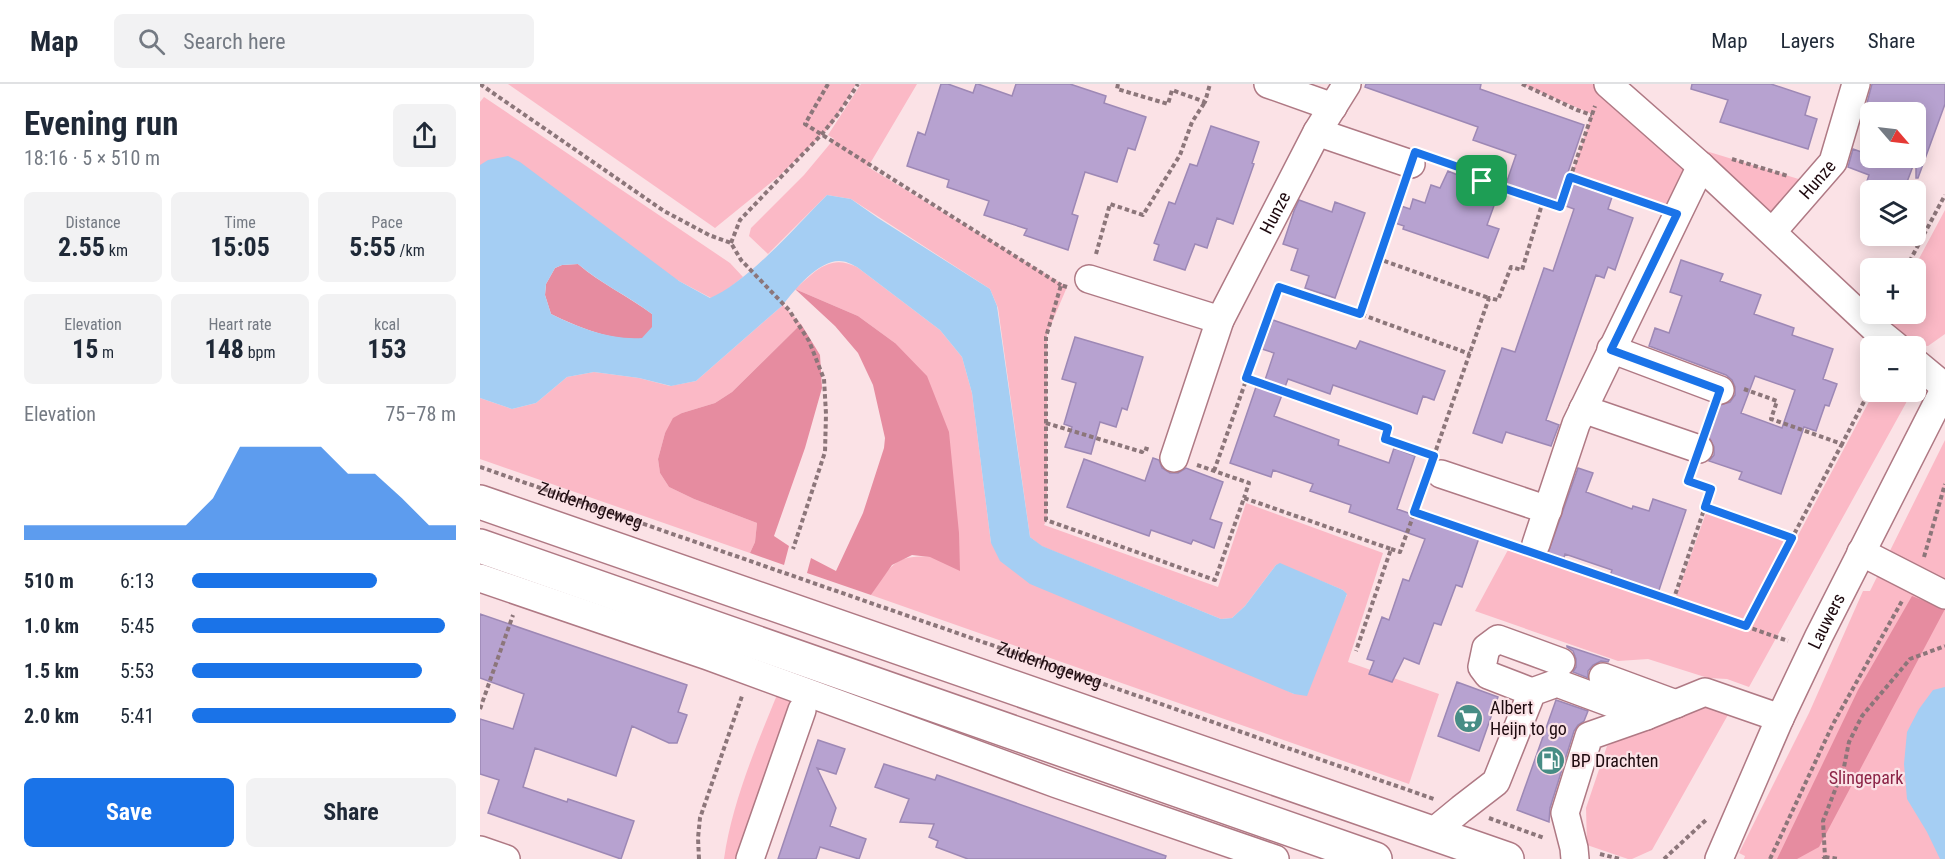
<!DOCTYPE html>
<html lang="en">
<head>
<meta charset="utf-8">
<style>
  body { margin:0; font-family:"Roboto Condensed",sans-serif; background:#f2f2f3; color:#1f2937; height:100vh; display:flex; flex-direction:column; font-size:22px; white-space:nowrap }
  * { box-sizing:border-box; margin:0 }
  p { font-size:20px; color:#747a83 }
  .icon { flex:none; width:33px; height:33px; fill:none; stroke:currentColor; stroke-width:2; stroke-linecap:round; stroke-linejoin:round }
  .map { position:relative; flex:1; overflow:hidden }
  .drawer { display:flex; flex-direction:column; background:#fff; width:480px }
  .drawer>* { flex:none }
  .needle { width:39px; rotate:118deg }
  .controls { position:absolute; left:1380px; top:18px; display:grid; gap:12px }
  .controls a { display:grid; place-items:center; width:66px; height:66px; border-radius:9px; background:#fff; box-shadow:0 3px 15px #0003; font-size:30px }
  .pin { position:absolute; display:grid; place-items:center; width:51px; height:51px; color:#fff; margin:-26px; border-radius:12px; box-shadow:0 3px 9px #0006 }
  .round { display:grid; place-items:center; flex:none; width:63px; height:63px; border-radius:9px; background:#f2f2f3 }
  .summary { display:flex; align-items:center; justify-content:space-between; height:102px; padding:0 24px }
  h1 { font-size:33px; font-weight:700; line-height:45px }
  .stats { display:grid; grid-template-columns:repeat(3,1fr); gap:9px; height:102px; padding:6px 24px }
  .stats div { display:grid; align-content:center; border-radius:9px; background:#f2f2f3; text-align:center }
  .stats b { font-size:26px; font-weight:700 }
  .stats small { font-size:16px; font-weight:400 }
  .stats p { font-size:16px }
  .chart { height:168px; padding:12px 24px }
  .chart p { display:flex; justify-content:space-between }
  .chart svg { width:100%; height:108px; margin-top:6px; fill:#1a73e8; opacity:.7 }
  .button { display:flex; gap:12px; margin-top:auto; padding:12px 24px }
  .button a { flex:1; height:69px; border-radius:9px; background:#1a73e8; color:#fff; font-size:24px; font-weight:700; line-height:69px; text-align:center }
  .button a+a { background:#f2f2f3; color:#1f2937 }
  ul { padding:0 24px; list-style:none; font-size:20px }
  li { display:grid; grid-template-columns:96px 72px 1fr; align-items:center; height:45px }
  li i { height:15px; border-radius:8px; background:#1a73e8 }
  header { display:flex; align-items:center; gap:36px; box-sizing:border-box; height:84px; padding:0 30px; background:#fff; border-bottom:2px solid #e0e1e3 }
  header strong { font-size:28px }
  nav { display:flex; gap:33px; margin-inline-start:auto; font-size:21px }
  .search { width:420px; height:54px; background:#f2f2f3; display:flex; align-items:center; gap:15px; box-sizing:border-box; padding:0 21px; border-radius:9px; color:#747a83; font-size:22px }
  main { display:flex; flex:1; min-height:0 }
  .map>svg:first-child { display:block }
</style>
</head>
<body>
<header>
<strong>Map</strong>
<div class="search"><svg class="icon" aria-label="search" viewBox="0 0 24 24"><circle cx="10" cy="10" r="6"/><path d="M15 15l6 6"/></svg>Search here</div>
<nav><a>Map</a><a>Layers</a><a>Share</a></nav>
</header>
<main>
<section class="drawer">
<div class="summary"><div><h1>Evening run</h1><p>18:16 · 5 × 510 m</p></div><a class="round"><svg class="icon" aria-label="share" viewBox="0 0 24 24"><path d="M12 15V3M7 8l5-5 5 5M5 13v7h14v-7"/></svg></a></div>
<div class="stats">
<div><p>Distance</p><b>2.55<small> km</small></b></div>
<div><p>Time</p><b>15:05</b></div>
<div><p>Pace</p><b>5:55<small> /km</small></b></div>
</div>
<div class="stats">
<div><p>Elevation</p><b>15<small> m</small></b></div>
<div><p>Heart rate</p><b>148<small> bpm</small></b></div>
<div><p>kcal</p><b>153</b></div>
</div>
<div class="chart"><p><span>Elevation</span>75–78 m</p>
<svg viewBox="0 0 160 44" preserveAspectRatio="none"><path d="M0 44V38L10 38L20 38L30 38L40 38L50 38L60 38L70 27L80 6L90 6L100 6L110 6L120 17L130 17L140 27L150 38L160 38V44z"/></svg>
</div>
<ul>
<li><b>510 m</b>6:13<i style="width:70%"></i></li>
<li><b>1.0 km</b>5:45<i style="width:96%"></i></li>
<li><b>1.5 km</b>5:53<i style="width:87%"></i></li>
<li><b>2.0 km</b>5:41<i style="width:100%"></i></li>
</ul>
<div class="button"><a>Save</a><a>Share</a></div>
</section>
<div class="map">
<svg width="1465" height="775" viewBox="0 0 1465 775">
  <rect width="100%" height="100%" fill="#fbe2e6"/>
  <path fill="#fbb9c6" d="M28 0H376L352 41 299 92 235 144Z
    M381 0H437L388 83 587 203 567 250V435L564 441 738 503 766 419 903 469 868 578 959 610 929 700 391 511C409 484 414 470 450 473L415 259 378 232 315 205C335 188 349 169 377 183L460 246 482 273 492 309 511 459 814 610 867 511 863 506 800 480 796 481 765 522 752 534 741 535 561 462 550 453 518 224 510 205 371 115 347 111 288 170 269 152 271 144 324 91 354 55 348 51Z
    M1041 0H1122L1193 57 1335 100 1292 148 1221 83 1197 130 1091 93 1112 30Z
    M4 13 250 179 263 193 244 208 231 214 199 197 0 81V18Z
    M1465 126V250L1448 262 1428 259 1405 238 1410 230H1436V184H1434Z
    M303 221 321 240 252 308 235 319 202 329 185 349 178 375 180 389 189 403 214 415 277 439 275 458 270 469 0 375V314L32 325 56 319 87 293 114 288 159 294 190 302 216 297Z
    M1394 308H1429L1426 319 1269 603 1247 595 1228 594 1168 575 1138 577 995 527 1029 464 1193 521 1226 429 1314 459Z
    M1465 356V775H1264L1265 772 1259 769 1329 629 1383 507H1390Z
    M299 606 324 615 268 775H244C252 718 277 660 299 606Z
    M1228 619 1249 629 1172 766 1152 775H1148L1107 761 1106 724 1127 662 1192 630Z"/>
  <path fill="#e68ca0" d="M98 180C121 200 148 212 172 230L173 243 162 255C129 256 100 244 71 230L65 211 66 200 75 184 82 181Z
    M315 205 378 232 415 259 447 292 469 348 479 449 480 487 450 473 432 471 412 481 391 511 327 489 331 474 356 487 383 429 404 364 405 354 393 301 378 269 355 242Z
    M321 240 340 271 342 304 325 364 294 452 309 462 304 481 270 469 275 458 277 439 214 415 189 403 180 389 178 375 185 349 193 334 202 329 235 319 252 308Z
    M1432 512 1465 525 1339 763 1317 775H1297L1378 606Z"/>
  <path fill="#a5cef3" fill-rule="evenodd" d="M28 72 40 78 199 197 230 214C267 199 318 140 347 111L371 115 398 134 510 205 517 222 550 453 562 462 741 535 752 534 765 522 796 481 800 479 863 506 867 510 827 612 814 610 550 500 520 477 511 459 492 309 482 273 460 246 377 183C371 180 366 177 359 177 338 177 315 205 303 221L216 297 191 302 159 294 114 288 87 293 56 319 32 325 0 314V81L8 76ZM98 180C121 200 147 211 172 230V243L162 254C130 256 99 244 71 230L65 211 66 200 75 184 82 181Z
    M1465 603V775H1460L1447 748 1427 715 1424 680 1427 648 1439 625 1453 606Z"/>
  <path fill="#b7a2d0" stroke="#9d88b5" stroke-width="1.5" fill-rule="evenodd" d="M461 0H468L493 9 496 0H498L532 12 536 0H590L626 12 624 19 666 33 655 66 648 64 637 98 605 88 592 130 598 132 588 166 544 151 547 145 504 131 509 117 467 103 469 96 427 82 438 48 445 51Z
    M886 0H1001L1000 5 1104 41 1085 97 1132 113 1128 125 1153 134 1135 186 1128 183 1124 194 1116 191 1066 336 1079 341 1071 362 1026 348 1022 359 993 349 1022 264 1035 268 1064 184 1073 187 1094 125 1026 100 1036 71 993 56 998 43 885 3Z
    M1212 0H1291L1330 13 1325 31 1337 35 1328 65 1240 38 1248 16 1211 5Z
    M1392 0H1465V20L1438 94H1436V74L1424 106H1384L1389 91 1368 83 1373 65 1390 71V74H1436V28H1412L1387 19Z
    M731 42 779 58 772 79 774 80 753 140 737 134 727 164 715 160 705 186 674 176 679 161 674 159 689 118 695 120 710 80 717 82Z
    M968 87 1019 108 1007 141 1019 145 1008 174 923 145 924 142 915 139 921 122 930 125 933 115 945 119 951 101 960 104Z
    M819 116 852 128 855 118 885 129 855 214 825 204 829 192 811 186 818 165 803 160 814 127Z
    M1201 176 1243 190 1240 197 1281 211 1274 230 1314 244 1312 251 1353 265 1343 295 1357 300 1349 322 1345 321 1336 347 1324 343 1301 410 1259 395 1262 388 1229 377 1234 371V363L1229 353 1240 321 1250 318 1255 311V303L1252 296 1246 291 1169 262 1175 244 1189 249 1202 212 1190 208ZM1275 292 1315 306 1302 344 1261 329Z
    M793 236 876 265 880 257 965 287 954 316 943 312 937 330 853 301 850 310 808 295 794 332 859 356 858 361 909 379 914 364 935 372 917 425 999 454 982 503 976 501 961 541 954 539 939 580 924 574 912 598 889 590 894 577 887 575 902 533 909 536 923 495 929 497 945 455 869 428 871 421 830 407 833 400 793 386 791 393 750 379 776 303 782 305 794 269 782 265Z
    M595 253 663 273 647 326 642 324 636 343 620 338 611 370 585 363 592 343 584 340 596 299 582 295Z
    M673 374 679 376 682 384 690 389H698L706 384 743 398 730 435 742 439 734 464 713 456 711 460 671 446 669 452 587 423 604 375 665 397Z
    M1098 384 1113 389 1106 408 1152 425 1153 422 1169 427 1173 415 1206 426 1178 509 1130 492 1132 486 1085 470 1084 474 1068 469Z
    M0 530 207 601 198 628 207 631 197 659H189L152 642 136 692 55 664 43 703 87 718 88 715 154 737 141 775 8 729 19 696 0 690V635L33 645 44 610 0 594Z
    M1087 562 1129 576 1128 578 1121 577 1113 581 1108 587V594L1093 588 1096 583V575L1093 567 1087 563Z
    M977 598 1018 613 999 667 958 652Z
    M1076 616 1108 627 1104 637 1098 641 1094 647 1070 724 1069 738 1037 726Z
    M338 656 365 665 356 690 337 684 356 724 350 742 386 755 379 775 340 763 336 775H298Z
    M404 680 455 696 457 691 686 772 685 775H488L456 763 458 757 449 753 454 740 420 738 429 715 395 703Z"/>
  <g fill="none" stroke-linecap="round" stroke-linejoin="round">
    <defs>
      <g id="minor">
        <path d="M788 0 853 23"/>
        <path d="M1128 0 1221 82 1394 244 1416 262"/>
        <path d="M837 48 931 80"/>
        <path id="s2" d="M1293 147 1353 78 1376 0"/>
        <path d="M609 195 740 236"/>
        <path d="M1131 265 1240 306"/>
        <path d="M1436 279 1465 303"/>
        <path d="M1103 325 1219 365"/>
        <path id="s3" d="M694 374 740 236 837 48 867 0"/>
        <path d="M961 390 1068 426"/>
        <path d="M1056 460 1096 340 1221 82"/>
        <path d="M1381 468 1465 511"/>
        <path d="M0 494 228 572 577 700 795 775"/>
        <path d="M1123 593 1196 620"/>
        <path d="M1052 608 1008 591 1002 583 1006 564 1018 555 1081 578"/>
        <path d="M953 748 981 725 1016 698 1052 608 1077 599 1166 632"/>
        <path d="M0 766 26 775"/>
        <path d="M270 775 322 626"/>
        <path d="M1095 775 1094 764 1085 729 1109 652 1166 632 1225 608 1300 634"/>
        <path id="s4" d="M1239 775 1300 634 1339 552 1465 304"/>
      </g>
      <path id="major" d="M0 418 1027 775
        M0 462 895 775"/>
    </defs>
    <use href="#minor" stroke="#af7984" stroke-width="30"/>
    <use href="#major" stroke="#af7984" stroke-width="36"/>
    <g stroke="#8c767a" stroke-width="4" stroke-dasharray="4.5 3" stroke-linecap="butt">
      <path d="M0 0 184 127 229 151 251 159 261 176 309 226 329 257 344 295 346 330 345 368 313 465"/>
      <path d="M348 0 325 40 581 201"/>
      <path d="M638 0 637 5 688 20 692 6 725 18 730 0"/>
      <path d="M1042 0 1097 26 1112 31"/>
      <path d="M954 75 1004 92 1002 97 1063 117"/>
      <path d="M1252 75 1308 92"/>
      <path d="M1091 93 1175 123"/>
      <path d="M924 102 899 175 1009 214"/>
      <path d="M251 159 260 136 342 50 359 29 378 0"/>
      <path d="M616 170 630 120 663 131 700 71 712 38 725 18"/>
      <path d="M899 175 880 230 990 270"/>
      <path d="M1426 184 1465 111"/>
      <path d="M587 203 581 201 566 253V436L735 496 764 414 911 465 876 567"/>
      <path d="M766 295 908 344 905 355 948 370"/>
      <path d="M1264 305 1297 317 1291 335 1362 360 1390 306"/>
      <path d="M566 339 662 368 664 364 670 366"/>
      <path d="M956 366 1009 214 1018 216 1031 183 1042 186 1063 117 1080 123 1115 22"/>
      <path d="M717 381 769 399 764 414"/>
      <path id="s1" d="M0 383 954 715"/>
      <path d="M734 387 799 203 880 230"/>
      <path d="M1225 423 1312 454 1362 360"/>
      <path d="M934 427 1033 462"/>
      <path d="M911 465 920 468 943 405"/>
      <path d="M1444 473 1465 400"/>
      <path d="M1074 476 1308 557"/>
      <path d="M1193 517 1231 405 1208 397 1211 388"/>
      <path d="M1266 542 1312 454"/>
      <path d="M0 625 33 531"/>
      <path d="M1009 734 1064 754"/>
      <path d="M1120 770 1140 775"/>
      <path d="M1345 773 1359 775"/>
      <path d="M219 775 218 754 220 734 262 612"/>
      <path d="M1184 775 1227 735"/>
      <path d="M1290 775 1353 640 1422 517"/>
      <path d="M1343 775 1345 773 1343 737 1364 683 1369 658 1382 632 1430 575 1465 562"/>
    </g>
    <use href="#minor" stroke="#fff" stroke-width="27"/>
    <use href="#major" stroke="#fff" stroke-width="33"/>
  </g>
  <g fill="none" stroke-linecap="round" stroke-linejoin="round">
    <defs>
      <path id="route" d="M935 68 1004 92 1002 97 1080 123 1090 93 1197 130 1131 266 1240 306 1208 397 1231 405 1225 423 1312 454 1266 542 934 428 954 372 905 355 908 344 766 294 799 203 880 230Z"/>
    </defs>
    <use href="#route" stroke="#fff" stroke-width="12"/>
    <use href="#route" stroke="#1a73e8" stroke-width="8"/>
  </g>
  <defs>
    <symbol id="supermarket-disc" viewBox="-11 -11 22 22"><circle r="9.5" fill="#478d85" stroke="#fbe2e6"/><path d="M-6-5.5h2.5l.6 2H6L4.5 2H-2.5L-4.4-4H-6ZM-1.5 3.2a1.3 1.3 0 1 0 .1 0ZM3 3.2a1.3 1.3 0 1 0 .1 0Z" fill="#fff"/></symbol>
    <symbol id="fuel-disc" viewBox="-11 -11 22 22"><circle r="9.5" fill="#478d85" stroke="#fbe2e6"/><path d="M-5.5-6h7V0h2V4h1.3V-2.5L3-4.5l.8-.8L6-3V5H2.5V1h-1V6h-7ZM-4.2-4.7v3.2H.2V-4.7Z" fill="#fff"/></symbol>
  </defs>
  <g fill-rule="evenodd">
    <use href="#supermarket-disc" x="972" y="618" width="33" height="33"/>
    <use href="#fuel-disc" x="1054" y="660" width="33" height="33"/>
  </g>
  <g text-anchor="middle" stroke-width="4.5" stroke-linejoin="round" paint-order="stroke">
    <g font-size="18" fill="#1e0a0f" stroke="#fbe2e6">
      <text dy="6" stroke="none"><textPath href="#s2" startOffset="68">Hunze</textPath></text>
      <text dy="6" stroke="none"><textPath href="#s3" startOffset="266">Hunze</textPath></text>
      <text dy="6" stroke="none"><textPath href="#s1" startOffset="117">Zuiderhogeweg</textPath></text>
      <text dy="6" stroke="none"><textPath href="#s4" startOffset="261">Lauwers</textPath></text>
      <text dy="6" stroke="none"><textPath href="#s1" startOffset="603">Zuiderhogeweg</textPath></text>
    </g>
    <g font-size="18" fill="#1e0a0f" stroke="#fbe2e6" text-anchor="start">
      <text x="1010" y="630">Albert<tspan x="1010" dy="21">Heijn to go</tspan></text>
      <text x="1091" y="683">BP Drachten</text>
    </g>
    <g font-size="18" fill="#8c2346" stroke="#fbe2e6">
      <text x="1386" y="700">Slingepark</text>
    </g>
  </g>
</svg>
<div class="controls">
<a><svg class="needle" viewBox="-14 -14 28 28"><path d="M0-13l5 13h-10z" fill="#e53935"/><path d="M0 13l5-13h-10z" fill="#747a83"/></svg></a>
<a><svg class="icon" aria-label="layers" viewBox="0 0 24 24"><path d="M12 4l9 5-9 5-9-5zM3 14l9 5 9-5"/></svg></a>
<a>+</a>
<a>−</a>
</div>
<div class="pin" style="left:1002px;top:97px;background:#1e9e55"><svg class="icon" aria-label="arrive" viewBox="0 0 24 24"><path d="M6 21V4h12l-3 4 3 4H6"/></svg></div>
</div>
</main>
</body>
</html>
